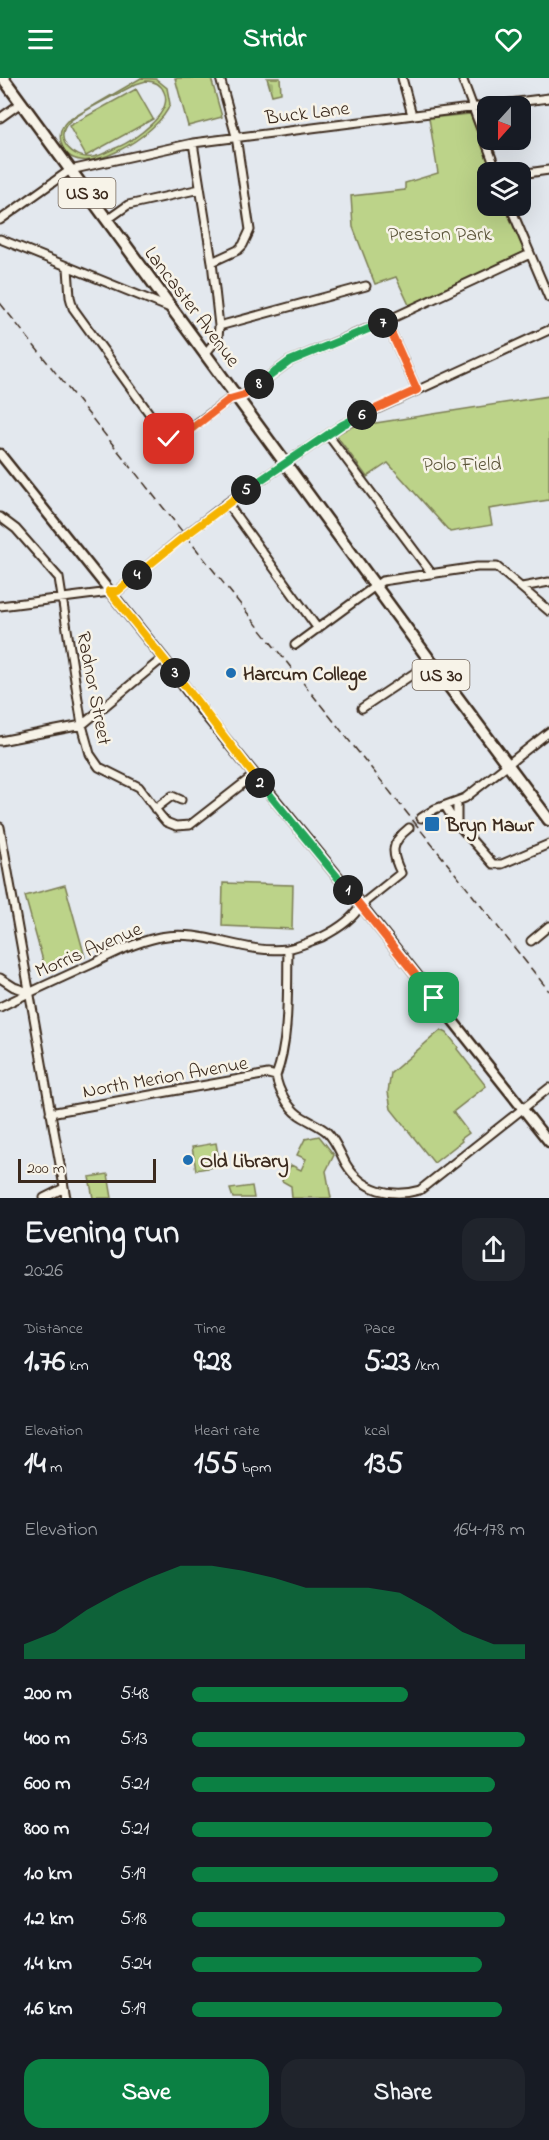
<!DOCTYPE html>
<html lang="en">
<head>
<meta charset="utf-8">
<style>
  body { margin:0; font-family:"Indie Flower",sans-serif; background:#20242c; color:#f1f3f6; height:100vh; display:flex; flex-direction:column; font-size:22px; white-space:nowrap }
  * { box-sizing:border-box; margin:0 }
  p { font-size:20px; color:#9ea1a6 }
  .icon { flex:none; width:33px; height:33px; fill:none; stroke:currentColor; stroke-width:2; stroke-linecap:round; stroke-linejoin:round }
  .map { position:relative; height:1120px; overflow:hidden }
  .drawer { display:flex; flex-direction:column; background:#171b24; flex:1 }
  .drawer>* { flex:none }
  .needle { width:39px; rotate:201deg }
  .tools { position:absolute; left:477px; top:18px; display:grid; gap:12px }
  .tools a { display:grid; place-items:center; width:54px; height:54px; border-radius:12px; background:#171b24; box-shadow:0 6px 24px #0002; font-size:30px }
  .scale { position:absolute; left:18px; bottom:15px; width:138px; box-sizing:border-box; padding-left:6px; border:3px solid #3b2a1e; border-top:0; font-size:16px; line-height:21px; white-space:nowrap; color:#3b2a1e; -webkit-text-stroke:4px #f7f3e8; paint-order:stroke }
  .pin { position:absolute; display:grid; place-items:center; width:51px; height:51px; color:#fff; margin:-26px; border-radius:12px; box-shadow:0 3px 9px #0006 }
  .km { position:absolute; width:30px; height:30px; margin:-15px; border-radius:50%; background:#222; color:#fff; font-size:16px; line-height:30px; text-align:center }
  .round { display:grid; place-items:center; flex:none; width:63px; height:63px; border-radius:18px; background:#20242c }
  .headline { display:flex; align-items:center; justify-content:space-between; height:102px; padding:0 24px }
  h1 { font-size:33px; font-weight:800; line-height:45px }
  .stats { display:grid; grid-template-columns:repeat(3,1fr); gap:9px; height:102px; padding:6px 24px }
  .stats div { display:grid; align-content:center }
  .stats b { font-size:30px; font-weight:800 }
  .stats small { font-size:16px; font-weight:400 }
  .stats p { font-size:16px }
  .chart { height:168px; padding:12px 24px }
  .chart p { display:flex; justify-content:space-between }
  .chart svg { width:100%; height:108px; margin-top:6px; fill:#0b8043; opacity:.7 }
  .action { display:flex; gap:12px; margin-top:auto; padding:12px 24px }
  .action a { flex:1; height:69px; border-radius:18px; background:#0b8043; color:#fff; font-size:24px; font-weight:800; line-height:69px; text-align:center }
  .action a+a { background:#20242c; color:#f1f3f6 }
  ul { padding:0 24px; list-style:none; font-size:20px }
  li { display:grid; grid-template-columns:96px 72px 1fr; align-items:center; height:45px }
  li i { height:15px; border-radius:8px; background:#0b8043 }
  header { display:flex; justify-content:space-between; align-items:center; height:78px; padding:0 24px; background:#0b8043; color:#fff; font-size:27px; font-weight:800 }
  .map>svg:first-child { display:block }
</style>
</head>
<body>
<header><svg class="icon" aria-label="menu" viewBox="0 0 24 24"><path d="M4 6h16M4 12h16M4 18h16"/></svg>Stridr<svg class="icon" aria-label="heart" viewBox="0 0 24 24"><path d="M12 20l-8-8c-3-5 5-10 8-4 3-6 11-1 8 4z"/></svg></header>
<div class="map">
<svg width="549" height="1120" viewBox="0 0 549 1120">
  <defs>
    <pattern id="cemetery-stones" width="16" height="16" patternUnits="userSpaceOnUse" patternTransform="scale(1.5)"><rect width="16" height="16" fill="#bcd389"/><path d="M2 7V4a2 2 0 0 1 4 0v3zM10 15v-3a2 2 0 0 1 4 0v3z" fill="#a2b576"/></pattern>
  </defs>
  <rect width="100%" height="100%" fill="#e3e8ee"/>
  <filter id="ink" filterUnits="userSpaceOnUse"><feTurbulence type="fractalNoise" baseFrequency=".0167" numOctaves="2"/><feDisplacementMap in="SourceGraphic" scale="12" xChannelSelector="R" yChannelSelector="G"/><feConvolveMatrix kernelMatrix="1 2 1 2 8 2 1 2 1" color-interpolation-filters="sRGB"/></filter>
  <g filter="url(#ink)">
    <path fill="#bcd389" stroke="#7c7e54" stroke-width="1.5" fill-rule="evenodd" d="M141 0 156 1 167 10 170 26C162 54 73 112 61 64 59 56 61 49 67 43ZM146 3C154 3 161 6 164 14 174 34 135 62 118 69 110 72 101 78 93 79 74 82 53 62 68 45 79 34 120 15 136 6Z
      M175 0H211L222 39 188 48Z
      M136 11 153 41 86 78 69 48Z
      M470 36 494 94H488V128H507L527 175 410 229 396 199 375 206 353 149 351 118 405 112V105L438 95 429 40Z
      M549 318V422L489 431 492 447 450 454 388 385 367 399 336 357 350 349Z
      M223 805 293 807 292 851 222 848Z
      M65 807 85 879 45 890 25 818Z
      M441 952 447 955 458 969 457 971 486 1008 453 1034 469 1055 461 1061 462 1063 434 1085 391 1031 388 1014 391 995Z
      M319 1058 334 1077 326 1093 331 1120H292L291 1108 282 1103 291 1087 301 1092 306 1081 297 1077 305 1061Z
      M216 1065 220 1088 196 1092 192 1069Z
      M108 1096 112 1120H93L89 1099Z
      M252 1108 254 1120H233L230 1111Z"/>
    <path fill="url(#cemetery-stones)" stroke="#7c7e54" stroke-width="1.5" d="M267 0H280L281 15 272 17Z"/>
    <g fill="none" stroke-linecap="round" stroke-linejoin="round">
      <path stroke="#c1c2c4" stroke-width="7" stroke-dasharray="7 3.5" stroke-linecap="butt" d="M409 750 421 740"/>
      <defs>
        <path id="minor" d="M402 0 412 37
          M462 0 497 94
          M0 40 21 25
          M193 65 212 184 219 248
          M520 96 549 92
          M510 128 549 220
          M0 142 70 92 193 65 549 20
          M107 142 128 127 200 111
          M0 161 170 230
          M212 184 238 172 243 167 250 152 236 58 220 0
          M68 190 70 219 73 230 167 360 173 363 230 321 244 317 290 283 386 243 530 176
          M386 243 417 312
          M205 276 218 260 219 248 366 208
          M328 357 432 496
          M227 425 318 551
          M0 439 16 451 59 500 82 647 90 676 99 689 139 709 160 737 166 744 176 748 190 747 254 697
          M195 450 227 425 342 347 549 252
          M522 509 549 504
          M0 528 118 513 179 462
          M295 567 382 503 477 489H497L549 533
          M362 630 431 584
          M0 663 82 647 163 580
          M457 724V746
          M445 728 453 741 493 786H502L549 766
          M155 731 172 718 181 722
          M421 740 435 731 465 720 549 654
          M0 749 66 1120
          M531 863 549 848
          M0 900 14 909 29 914
          M0 929C30 914 61 900 92 886 114 875 136 864 160 859 203 850 244 877 287 871 299 869 311 863 322 859 336 852 353 841 361 827L401 795C391 775 390 765 409 750
          M276 998C290 961 287 910 288 871
          M50 1035 268 996 276 998C278 1012 288 1029 299 1037 308 1043 319 1047 327 1054 336 1063 340 1075 346 1086 362 1113 392 1120 420 1112L549 1010
          M44 1120 64 1110"/>
        <path id="major" d="M0 376 163 580 204 635 361 827 549 1064"/>
        <path id="highway" d="M3 0 431 584 549 742"/>
      </defs>
      <use href="#minor" stroke="#3b2a1e" stroke-width="11"/>
      <use href="#major" stroke="#3b2a1e" stroke-width="13"/>
      <use href="#highway" stroke="#3b2a1e" stroke-width="15"/>
      <use href="#minor" stroke="#f7f3e8" stroke-width="7"/>
      <use href="#major" stroke="#f7f3e8" stroke-width="8"/>
      <use href="#highway" stroke="#f7f3e8" stroke-width="10"/>
      <path stroke="#3b2a1e" stroke-width="1.5" stroke-dasharray="9 4.5" stroke-linecap="butt" d="M0 225 549 913"/>
      <defs>
        <path id="minor-bridge" d="M179 462 195 450"/>
      </defs>
      <use href="#minor-bridge" stroke="#3b2a1e" stroke-width="11" stroke-linecap="butt"/>
      <use href="#minor-bridge" stroke="#f7f3e8" stroke-width="7"/>
    </g>
  </g>
  <g fill="none" stroke-linecap="round" stroke-linejoin="round" filter="url(#ink)">
    <defs>
      <path id="split-1" d="M348 812 434 920"/>
      <path id="split-2" d="M260 705 348 812"/>
      <path id="split-3" d="M175 595 260 705"/>
      <path id="split-4" d="M137 497 118 513H109L175 595"/>
      <path id="split-5" d="M137 497 181 461 246 412"/>
      <path id="split-6" d="M246 412 342 347 362 337"/>
      <path id="split-7" d="M362 337 417 312 386 243 383 245"/>
      <path id="split-8" d="M259 306 290 283 383 245"/>
      <path id="split-9" d="M169 361 173 363 177 362 230 321 244 317 259 306"/>
    </defs>
    <use href="#split-1" stroke="#fff" stroke-width="12"/>
    <use href="#split-2" stroke="#fff" stroke-width="12"/>
    <use href="#split-3" stroke="#fff" stroke-width="12"/>
    <use href="#split-4" stroke="#fff" stroke-width="12"/>
    <use href="#split-5" stroke="#fff" stroke-width="12"/>
    <use href="#split-6" stroke="#fff" stroke-width="12"/>
    <use href="#split-7" stroke="#fff" stroke-width="12"/>
    <use href="#split-8" stroke="#fff" stroke-width="12"/>
    <use href="#split-9" stroke="#fff" stroke-width="12"/>
    <use href="#split-1" stroke="#f0652b" stroke-width="8"/>
    <use href="#split-2" stroke="#22a559" stroke-width="8"/>
    <use href="#split-3" stroke="#f5b400" stroke-width="8"/>
    <use href="#split-4" stroke="#f5b400" stroke-width="8"/>
    <use href="#split-5" stroke="#f5b400" stroke-width="8"/>
    <use href="#split-6" stroke="#22a559" stroke-width="8"/>
    <use href="#split-7" stroke="#f0652b" stroke-width="8"/>
    <use href="#split-8" stroke="#22a559" stroke-width="8"/>
    <use href="#split-9" stroke="#f0652b" stroke-width="8"/>
  </g>
  <g fill="#1f6fb2" stroke="#f7f3e8" stroke-width="2">
    <circle cx="231" cy="595" r="6"/>
    <rect x="424" y="738" width="16" height="16" rx="3"/>
    <circle cx="188" cy="1082" r="6"/>
  </g>
  <g text-anchor="middle" stroke-width="5" stroke-linejoin="round" paint-order="stroke">
    <g fill="#f7f3e8" stroke="#73665b" stroke-width="1.5">
      <rect x="58.5" y="100" width="57" height="30" rx="4.5"/>
      <rect x="412.5" y="582" width="57" height="30" rx="4.5"/>
    </g>
    <g font-size="18" font-weight="bold" fill="#3b2a1e">
      <text x="87" y="121">US 30</text>
      <text x="441" y="603">US 30</text>
    </g>
    <g font-size="20" fill="#3b2a1e" stroke="#f7f3e8">
      <text transform="translate(307 34) rotate(-7)" y="7">Buck Lane</text>
      <text transform="translate(193 228) rotate(53)" y="7">Lancaster Avenue</text>
      <text transform="translate(95 610) rotate(79)" y="7">Radnor Street</text>
      <text transform="translate(88 871) rotate(-23)" y="7">Morris Avenue</text>
      <text transform="translate(165 998) rotate(-10)" y="7">North Merion Avenue</text>
    </g>
    <g font-size="20" fill="#5b5439" stroke="#f7f3e8">
      <text x="440" y="162">Preston Park</text>
      <text x="462" y="392">Polo Field</text>
    </g>
    <g font-size="20" font-weight="bold" fill="#3b2a1e" stroke="#f7f3e8" text-anchor="start">
      <text x="243" y="602">Harcum College</text>
      <text x="446" y="753">Bryn Mawr</text>
      <text x="200" y="1089">Old Library</text>
    </g>
  </g>
</svg>
<div class="tools">
<a><svg class="needle" viewBox="-14 -14 28 28"><path d="M0-13l5 13h-10z" fill="#e53935"/><path d="M0 13l5-13h-10z" fill="#9ea1a6"/></svg></a>
<a><svg class="icon" aria-label="layers" viewBox="0 0 24 24"><path d="M12 4l9 5-9 5-9-5zM3 14l9 5 9-5"/></svg></a>
</div>
<div class="scale">200 m</div>
<div class="pin" style="left:434px;top:920px;background:#1e9e55"><svg class="icon" aria-label="arrive" viewBox="0 0 24 24"><path d="M6 21V4h12l-3 4 3 4H6"/></svg></div>
<div class="pin" style="left:169px;top:361px;background:#d93025"><svg class="icon" aria-label="check" viewBox="0 0 24 24"><path d="M5 12l5 5 9-10"/></svg></div>
<b class="km" style="left:348px;top:812px">1</b>
<b class="km" style="left:260px;top:705px">2</b>
<b class="km" style="left:175px;top:595px">3</b>
<b class="km" style="left:137px;top:497px">4</b>
<b class="km" style="left:246px;top:412px">5</b>
<b class="km" style="left:362px;top:337px">6</b>
<b class="km" style="left:383px;top:245px">7</b>
<b class="km" style="left:259px;top:306px">8</b>
</div>
<section class="drawer">
<div class="headline"><div><h1>Evening run</h1><p>20:26</p></div><a class="round"><svg class="icon" aria-label="share" viewBox="0 0 24 24"><path d="M12 15V3M7 8l5-5 5 5M5 13v7h14v-7"/></svg></a></div>
<div class="stats">
<div><p>Distance</p><b>1.76<small> km</small></b></div>
<div><p>Time</p><b>9:28</b></div>
<div><p>Pace</p><b>5:23<small> /km</small></b></div>
</div>
<div class="stats">
<div><p>Elevation</p><b>14<small> m</small></b></div>
<div><p>Heart rate</p><b>155<small> bpm</small></b></div>
<div><p>kcal</p><b>135</b></div>
</div>
<div class="chart"><p><span>Elevation</span>164–178 m</p>
<svg viewBox="0 0 160 44" preserveAspectRatio="none"><path d="M0 44V38L10 33L20 24L30 17L40 11L50 6L60 6L70 8L80 11L90 15L100 15L110 15L120 17L130 24L140 33L150 38L160 38V44z"/></svg>
</div>
<ul>
<li><b>200 m</b>5:48<i style="width:65%"></i></li>
<li><b>400 m</b>5:13<i style="width:100%"></i></li>
<li><b>600 m</b>5:21<i style="width:91%"></i></li>
<li><b>800 m</b>5:21<i style="width:90%"></i></li>
<li><b>1.0 km</b>5:19<i style="width:92%"></i></li>
<li><b>1.2 km</b>5:18<i style="width:94%"></i></li>
<li><b>1.4 km</b>5:24<i style="width:87%"></i></li>
<li><b>1.6 km</b>5:19<i style="width:93%"></i></li>
</ul>
<div class="action"><a>Save</a><a>Share</a></div>
</section>
</body>
</html>
